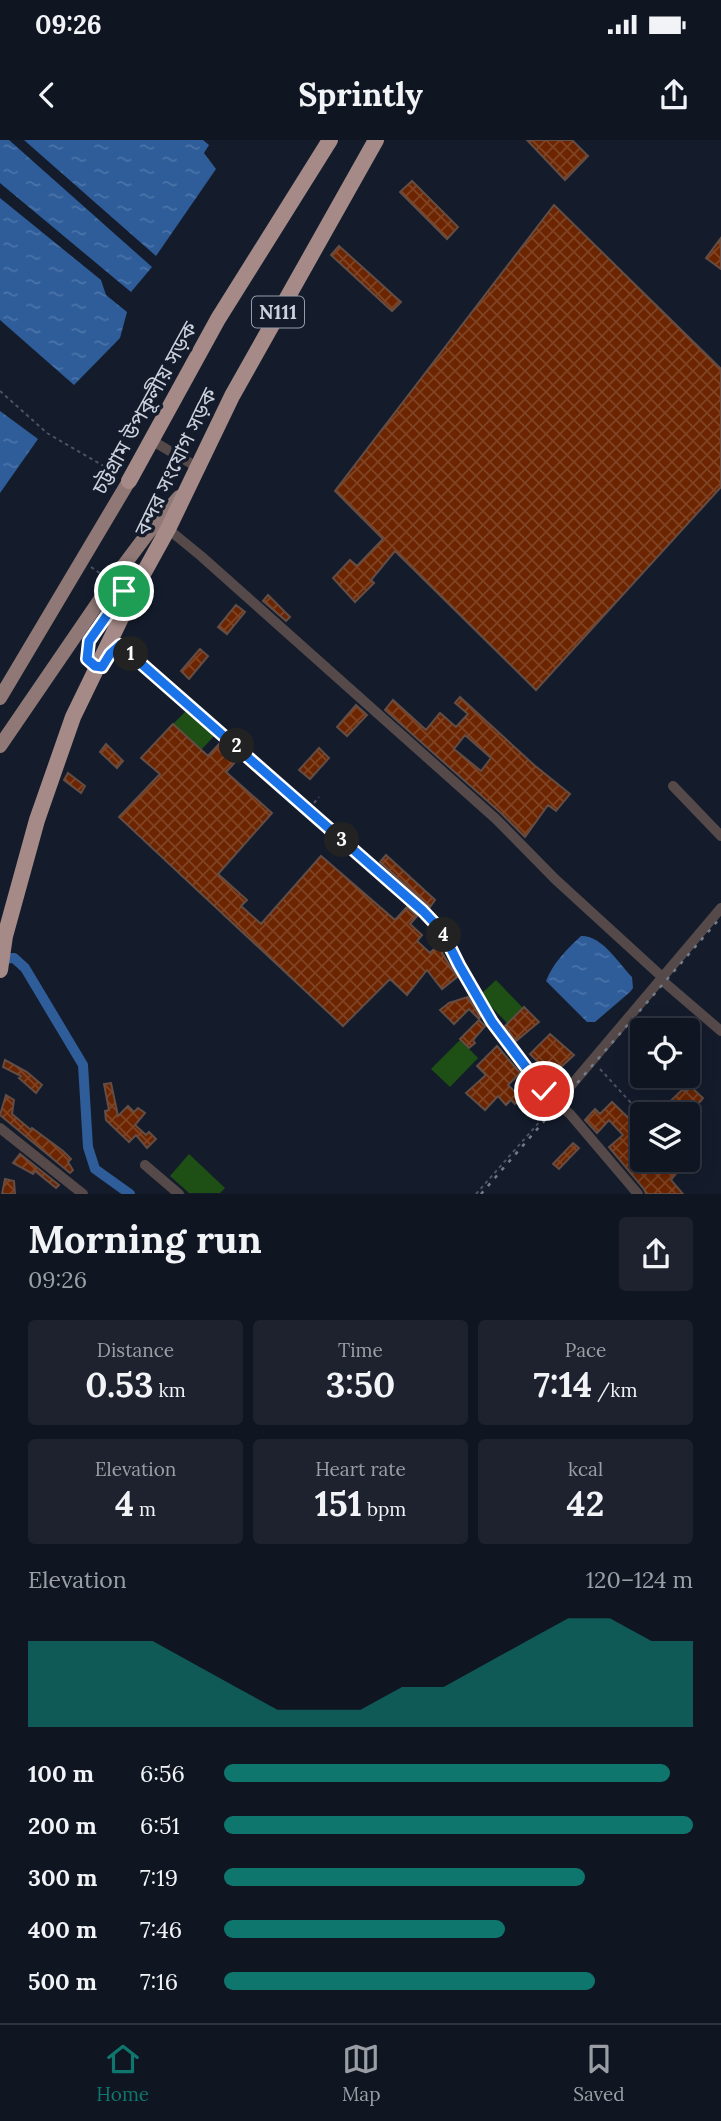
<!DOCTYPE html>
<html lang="en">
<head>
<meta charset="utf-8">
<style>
  body { margin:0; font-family:Lora,"Noto Sans Bengali",serif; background:#1d222e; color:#f1f3f6; height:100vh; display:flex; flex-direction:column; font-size:26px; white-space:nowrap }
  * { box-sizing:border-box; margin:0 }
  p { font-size:23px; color:#9b9fa5 }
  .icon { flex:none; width:38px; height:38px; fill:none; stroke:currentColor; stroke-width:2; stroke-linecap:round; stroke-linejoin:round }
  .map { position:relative; height:1054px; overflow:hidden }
  .drawer { display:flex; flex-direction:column; background:#0f1521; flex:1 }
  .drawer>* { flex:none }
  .controls { position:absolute; left:630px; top:878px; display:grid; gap:14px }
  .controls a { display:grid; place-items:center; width:70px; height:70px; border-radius:7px; background:#0f1521; box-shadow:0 4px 18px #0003,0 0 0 2px #2f343f; font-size:35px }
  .pin { position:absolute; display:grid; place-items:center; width:60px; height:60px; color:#fff; margin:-30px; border:4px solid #fff; border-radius:50%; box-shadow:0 2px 7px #0007 }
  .km { position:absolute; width:35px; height:35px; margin:-18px; border-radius:50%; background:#222; color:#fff; font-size:19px; line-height:35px; text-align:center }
  .round { display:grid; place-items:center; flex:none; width:74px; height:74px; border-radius:7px; background:#1d222e }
  .headline { display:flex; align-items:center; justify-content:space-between; height:119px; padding:0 28px }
  h1 { font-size:38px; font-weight:700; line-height:52px }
  .metrics { display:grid; grid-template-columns:repeat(3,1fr); gap:10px; height:119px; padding:7px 28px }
  .metrics div { display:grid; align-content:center; border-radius:7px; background:#1d222e; text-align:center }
  .metrics b { font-size:35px; font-weight:700 }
  .metrics small { font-size:19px; font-weight:400 }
  .metrics p { font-size:19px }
  .chart { height:196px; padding:14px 28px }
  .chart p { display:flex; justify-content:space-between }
  .chart svg { width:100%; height:126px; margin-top:7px; fill:#0f766e; opacity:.7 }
  ul { padding:0 28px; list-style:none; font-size:23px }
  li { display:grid; grid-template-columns:112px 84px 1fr; align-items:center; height:52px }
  li i { height:18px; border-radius:9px; background:#0f766e }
  .status { display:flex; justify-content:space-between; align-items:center; height:49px; padding:0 35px; background:#0f1521; direction:ltr }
  .status svg { height:19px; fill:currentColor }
  header { display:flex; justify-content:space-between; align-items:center; height:91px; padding:0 28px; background:#0f1521; font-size:32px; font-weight:700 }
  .menu { display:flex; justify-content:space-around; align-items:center; height:98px; border-top:2px solid #2f343f; background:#0f1521; font-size:19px; color:#9b9fa5 }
  .menu a { display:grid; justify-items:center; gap:4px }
  .menu .on { color:#0f766e }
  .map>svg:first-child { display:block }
</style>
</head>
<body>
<div class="status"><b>09:26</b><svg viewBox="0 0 49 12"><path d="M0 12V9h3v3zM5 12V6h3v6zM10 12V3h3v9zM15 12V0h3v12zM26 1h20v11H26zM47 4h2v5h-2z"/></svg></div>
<header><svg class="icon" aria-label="back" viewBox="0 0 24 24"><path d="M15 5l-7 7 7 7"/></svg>Sprintly<svg class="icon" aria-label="share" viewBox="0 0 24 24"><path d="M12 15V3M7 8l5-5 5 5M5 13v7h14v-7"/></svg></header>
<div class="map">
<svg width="721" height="1054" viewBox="0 0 721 1054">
  <defs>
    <pattern id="water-ripples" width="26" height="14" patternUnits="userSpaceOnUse" patternTransform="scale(1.75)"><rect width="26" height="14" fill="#2e5d9a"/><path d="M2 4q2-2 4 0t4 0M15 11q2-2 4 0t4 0" fill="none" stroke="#4b73a8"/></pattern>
    <pattern id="building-cross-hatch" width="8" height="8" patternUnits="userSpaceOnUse" patternTransform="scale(1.75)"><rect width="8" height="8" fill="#6c2500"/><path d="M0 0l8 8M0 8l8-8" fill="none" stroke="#804425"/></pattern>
  </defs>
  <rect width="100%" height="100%" fill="#141c2c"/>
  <path fill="#1e4f14" d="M187 570 216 594 201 610 173 584Z
    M496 840 523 868 508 884 480 855Z
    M460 900 478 918 450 947 431 929Z
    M189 1014 225 1048 220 1053H189L170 1036Z"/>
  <path fill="url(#water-ripples)" d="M0 0H9L152 127 131 152 0 43Z
    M24 0H203L209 5 204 13 216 29 156 116Z
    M0 58 101 140 106 155 127 172 120 198 74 245 0 180Z
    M0 271 38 299 0 353Z
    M581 796C602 795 619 824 632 837L633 848 630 852 595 882H587L546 841C553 823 567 809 581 796Z"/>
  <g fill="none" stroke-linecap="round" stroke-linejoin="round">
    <path stroke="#2e5d9a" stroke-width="10" d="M0 819 14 818 25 828 83 925 88 1007 95 1029 130 1054"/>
  </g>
  <path fill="url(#building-cross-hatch)" stroke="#634d44" stroke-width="2" fill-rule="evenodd" d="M527 0H572L588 16 565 40Z
    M412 41 458 87 447 99 400 52Z
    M554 65 721 229V347L536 550 395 411 371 440 374 443 355 462 333 438 350 420 357 426 383 399 335 351Z
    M721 98V129L706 118Z
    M339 106 401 162 392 171 331 115Z
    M268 455 290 477 286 481 263 461Z
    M236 465 245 472 227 494 218 487Z
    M200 509 208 516 189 539 181 531Z
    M460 557 534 625 570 654 556 671 548 665 525 697 501 673 385 570 393 560 426 590 440 573 456 587 468 574 455 563ZM465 595 491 618 481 631 454 609Z
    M356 565 367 575 347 596 337 587Z
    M173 584 208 616 220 603 238 619 226 632 272 673 218 734 247 760 241 766 261 784 321 716 395 780 407 767 417 776 410 784 422 795 417 801 430 813 438 805 443 810 442 813 457 837 442 849 427 830 407 855 390 839 343 886 119 677 160 634 141 618Z
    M106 604 123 621 117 628 100 612Z
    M319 608 329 618 310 639 299 630Z
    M68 633 85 646 81 653 64 640Z
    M386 715 435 760 430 767 380 722Z
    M468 857 480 877 479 879 469 869 454 884 440 870 449 863Z
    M524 867 539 882 516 901 505 886Z
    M479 880 485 886 473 900 475 903 469 908 460 899Z
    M550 894 574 915 546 941 542 935 547 931 530 914Z
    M497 906 520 933 508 945 521 958 515 964 511 960 506 965 498 956 485 970 466 953 486 935 477 926Z
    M5 920 27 932 42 945 36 953 19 938 21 936 3 927Z
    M111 943 118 976 128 966 134 972 138 968 145 973 135 985 146 995 149 992 156 999 147 1008 136 995 129 1002 106 980 105 971 109 970 104 944Z
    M691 947 703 958 689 975H656L683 949 685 952Z
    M6 955 14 960 12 974 31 990 32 988 63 1011 71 1019 68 1022 73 1030 70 1033 0 975Z
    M612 962 638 987V990L629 998 642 1012V1020H678L683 1025 671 1040 683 1054H646L644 1049 609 1007 623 995 609 980 597 993 585 980 595 969 600 974Z
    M573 1003 579 1008 559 1029 553 1024Z
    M20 1014 59 1045 56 1048 35 1031 33 1034 13 1023Z
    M5 1039 14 1041 15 1054H2Z"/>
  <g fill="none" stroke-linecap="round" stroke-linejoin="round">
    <path stroke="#4b5361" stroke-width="2" stroke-dasharray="3.5 3.5" stroke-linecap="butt" d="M0 251 47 293 119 335
      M91 427 101 434
      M314 663 319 657
      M600 929 642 975
      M476 1054 549 971"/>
    <path stroke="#554a49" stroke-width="10" d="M151 300 197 327
      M168 389 201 416 496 679 555 739 660 835 664 842 721 891
      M136 434 89 501 87 519 95 526 102 527 110 515 120 505 423 771 442 791 459 825 492 882 544 951 570 974 638 1054
      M673 646 721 696
      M557 962 721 768
      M0 988 83 1054
      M145 1025 179 1054"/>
    <path stroke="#8f7875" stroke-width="14" d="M0 558 129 341
      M0 606 121 429 148 393 179 357"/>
    <path stroke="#a58a87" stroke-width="16" d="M129 341 218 179 330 0
      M0 830 5 796 37 680 73 577 137 445 168 389 232 256 376 0"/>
    <path stroke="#747b89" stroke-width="2.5" stroke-dasharray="3.5 7" stroke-linecap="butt" d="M481 1054 721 777"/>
  </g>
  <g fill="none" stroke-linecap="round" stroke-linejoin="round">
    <defs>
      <path id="route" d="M124 451 89 501 87 519 95 526 102 527 110 514 120 505 423 771 442 791 459 825 492 882 544 951"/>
    </defs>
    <use href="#route" stroke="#fff" stroke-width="14"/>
    <use href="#route" stroke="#1a73e8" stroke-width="9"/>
  </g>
  <g text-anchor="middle" stroke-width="7" stroke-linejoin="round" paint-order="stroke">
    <rect fill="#141c2c" stroke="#959ba8" stroke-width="2" x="252" y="156.5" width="52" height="31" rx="5"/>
    <g font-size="19" font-weight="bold" fill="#ccd2dd">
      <text x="278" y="179">N111</text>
    </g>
    <g font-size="21" fill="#ccd2dd" stroke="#141c2c">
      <text transform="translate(145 268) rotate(-61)" y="7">চট্টগ্রাম উপকূলীয় সড়ক</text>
      <text transform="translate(176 322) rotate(-64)" y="7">বন্দর সংযোগ সড়ক</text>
    </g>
  </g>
</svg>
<div class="controls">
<a><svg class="icon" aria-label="locate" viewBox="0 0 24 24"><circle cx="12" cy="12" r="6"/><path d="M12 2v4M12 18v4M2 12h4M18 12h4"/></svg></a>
<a><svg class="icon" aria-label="layers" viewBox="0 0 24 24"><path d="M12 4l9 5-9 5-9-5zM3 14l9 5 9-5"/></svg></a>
</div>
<div class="pin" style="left:124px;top:451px;background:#1e9e55"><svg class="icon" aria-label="arrive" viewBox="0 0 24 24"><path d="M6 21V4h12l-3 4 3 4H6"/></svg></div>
<div class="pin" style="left:544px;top:951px;background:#d93025"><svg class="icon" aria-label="check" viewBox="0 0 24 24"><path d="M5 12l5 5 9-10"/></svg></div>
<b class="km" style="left:131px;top:514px">1</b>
<b class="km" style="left:237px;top:606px">2</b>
<b class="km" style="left:342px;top:700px">3</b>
<b class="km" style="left:444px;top:795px">4</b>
</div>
<section class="drawer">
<div class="headline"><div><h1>Morning run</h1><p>09:26</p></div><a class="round"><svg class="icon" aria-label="share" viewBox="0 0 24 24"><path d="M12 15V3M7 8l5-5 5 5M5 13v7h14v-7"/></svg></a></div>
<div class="metrics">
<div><p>Distance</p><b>0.53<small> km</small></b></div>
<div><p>Time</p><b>3:50</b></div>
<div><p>Pace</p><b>7:14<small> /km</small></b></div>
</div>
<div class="metrics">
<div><p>Elevation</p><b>4<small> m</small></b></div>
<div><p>Heart rate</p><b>151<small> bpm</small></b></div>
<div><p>kcal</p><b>42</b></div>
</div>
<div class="chart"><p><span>Elevation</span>120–124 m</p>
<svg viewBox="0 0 160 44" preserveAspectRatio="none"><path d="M0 44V14L10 14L20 14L30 14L40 22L50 30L60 38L70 38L80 38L90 30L100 30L110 22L120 14L130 6L140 6L150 14L160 14V44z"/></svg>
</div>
<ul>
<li><b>100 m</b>6:56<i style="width:95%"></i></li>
<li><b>200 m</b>6:51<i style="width:100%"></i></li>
<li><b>300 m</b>7:19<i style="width:77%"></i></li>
<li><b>400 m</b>7:46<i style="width:60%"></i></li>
<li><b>500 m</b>7:16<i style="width:79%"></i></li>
</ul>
</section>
<nav class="menu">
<a class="on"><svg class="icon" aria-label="home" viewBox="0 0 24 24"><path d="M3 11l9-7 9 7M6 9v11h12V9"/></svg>Home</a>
<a><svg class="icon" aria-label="map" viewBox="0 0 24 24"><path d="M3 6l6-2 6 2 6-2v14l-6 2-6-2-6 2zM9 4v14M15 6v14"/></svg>Map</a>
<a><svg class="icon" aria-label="saved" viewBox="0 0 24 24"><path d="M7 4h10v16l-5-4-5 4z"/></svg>Saved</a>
</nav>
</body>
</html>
